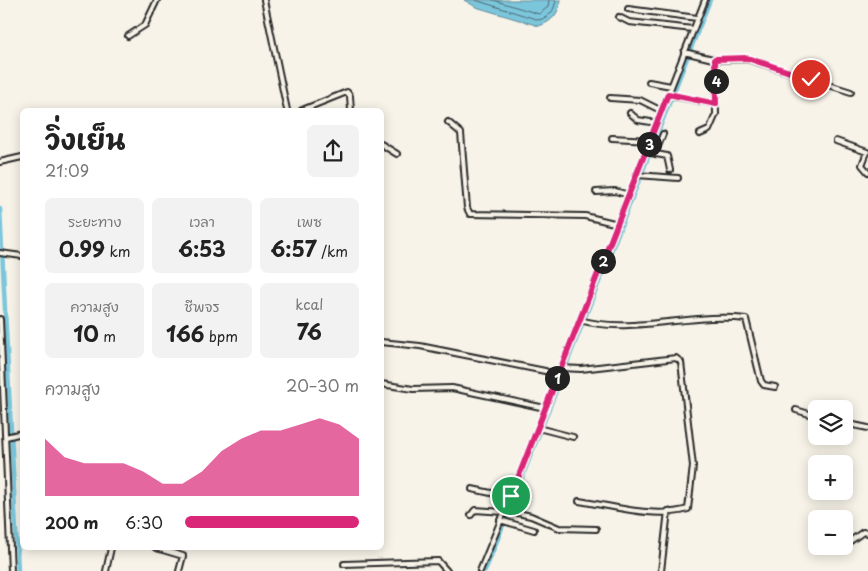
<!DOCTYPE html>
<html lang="th">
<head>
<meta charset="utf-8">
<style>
  body { margin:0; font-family:"Playpen Sans","Playpen Sans Thai",sans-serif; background:#f2f2f2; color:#222; height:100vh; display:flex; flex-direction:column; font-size:19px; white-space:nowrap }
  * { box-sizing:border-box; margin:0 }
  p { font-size:16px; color:#767676 }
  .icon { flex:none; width:28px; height:28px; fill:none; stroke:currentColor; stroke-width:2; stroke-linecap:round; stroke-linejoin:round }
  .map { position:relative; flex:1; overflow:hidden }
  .panel { position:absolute; left:20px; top:108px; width:364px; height:442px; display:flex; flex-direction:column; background:#fff; border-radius:8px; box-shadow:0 2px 12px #0003 }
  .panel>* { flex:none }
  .tools { position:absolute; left:808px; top:400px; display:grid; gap:10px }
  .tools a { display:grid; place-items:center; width:45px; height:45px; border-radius:8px; background:#fff; box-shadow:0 2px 12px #0003; font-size:25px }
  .pin { position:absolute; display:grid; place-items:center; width:42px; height:42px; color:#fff; margin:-21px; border:2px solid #fff; border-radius:50%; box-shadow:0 1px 5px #0007 }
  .km { position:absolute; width:25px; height:25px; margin:-12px; border-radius:50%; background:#222; color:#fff; font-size:14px; line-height:25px; text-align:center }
  .round { display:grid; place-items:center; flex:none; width:52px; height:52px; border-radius:8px; background:#f2f2f2 }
  .overview { display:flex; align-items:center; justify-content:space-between; height:85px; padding:0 25px }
  h1 { font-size:28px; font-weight:700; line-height:38px }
  .figures { display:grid; grid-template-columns:repeat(3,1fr); gap:8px; height:85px; padding:5px 25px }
  .figures div { display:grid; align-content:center; border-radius:8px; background:#f2f2f2; text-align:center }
  .figures b { font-size:21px; font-weight:700 }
  .figures small { font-size:14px; font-weight:400 }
  .figures p { font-size:14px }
  .chart { height:140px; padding:10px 25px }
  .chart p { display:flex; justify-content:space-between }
  .chart svg { width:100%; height:90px; margin-top:5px; fill:#db2777; opacity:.7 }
  ul { padding:0 25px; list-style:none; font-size:16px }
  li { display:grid; grid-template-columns:80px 60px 1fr; align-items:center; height:38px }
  li i { height:12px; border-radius:6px; background:#db2777 }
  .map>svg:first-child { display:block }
</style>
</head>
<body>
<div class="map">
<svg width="868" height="571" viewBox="0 0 868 571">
  <rect width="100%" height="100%" fill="#f7f3e8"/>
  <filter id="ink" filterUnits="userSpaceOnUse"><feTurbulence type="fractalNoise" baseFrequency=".02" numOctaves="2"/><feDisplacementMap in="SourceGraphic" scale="10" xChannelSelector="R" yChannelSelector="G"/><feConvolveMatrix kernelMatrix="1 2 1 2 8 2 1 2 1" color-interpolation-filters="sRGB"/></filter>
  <g filter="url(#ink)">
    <path fill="#7cc6dc" stroke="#5c8895" d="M464 0H561C558 14 553 21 539 26L476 7Z"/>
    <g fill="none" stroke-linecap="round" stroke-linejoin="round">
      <path stroke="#4b6972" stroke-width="1" d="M475 0 539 20C550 17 554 11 556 0
        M493 0 539 14 548 7 549 0"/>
      <path stroke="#7cc6dc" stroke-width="4.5" d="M0 209 18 571
        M485 571 710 0"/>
      <defs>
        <path id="street" d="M264 0 287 110
          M628 9 697 18
          M619 17 629 22 693 29
          M128 36 145 25 157 0
          M684 52 717 60 747 59 851 92
          M649 82 671 86
          M668 95 716 104
          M610 98 640 100 662 111
          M302 110 347 92 350 96 351 110
          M630 113 638 120 657 123
          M448 122 461 133 467 208 470 214 585 216 618 224
          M700 134 709 130 716 114 715 59
          M612 138 650 140
          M836 141 867 152 862 165 868 172
          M381 144 397 154
          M645 152 667 156 670 170
          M655 154 663 134
          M0 162 22 157
          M637 175 678 178
          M596 192 615 191 629 195
          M0 253 22 256
          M0 319 11 571
          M580 320C629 335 695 312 746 319L761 381 764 385 775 387
          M381 342 420 346 545 371 558 376
          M561 368 581 369 676 358 681 362 693 466 688 509C655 519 613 506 579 501
          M381 384 413 389 452 388 545 408
          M796 410 816 416
          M844 423 868 428
          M538 428 573 437
          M6 437 22 433
          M472 489 510 497
          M505 510 531 516 559 528 596 529
          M471 515 475 510 504 512
          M500 520 534 530
          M844 542H849L863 532 868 533
          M156 548 183 556 179 571
          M344 564 438 561 447 571
          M106 571 111 548
          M480 571 522 469 705 0
          M661 571 668 511"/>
      </defs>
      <use href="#street" stroke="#2b2b2b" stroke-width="8"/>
      <use href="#street" stroke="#f7f3e8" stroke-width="4"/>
    </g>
  </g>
  <g fill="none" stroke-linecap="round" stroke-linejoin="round" filter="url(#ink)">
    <defs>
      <path id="route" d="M511 496 668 94 716 104 715 59 747 58 811 79"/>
    </defs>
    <use href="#route" stroke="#fff" stroke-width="10"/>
    <use href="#route" stroke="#db2777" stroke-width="6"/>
  </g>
</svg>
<div class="tools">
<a><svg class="icon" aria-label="layers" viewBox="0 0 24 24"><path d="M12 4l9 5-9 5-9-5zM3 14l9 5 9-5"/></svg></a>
<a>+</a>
<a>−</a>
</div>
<div class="pin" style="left:511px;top:496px;background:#1e9e55"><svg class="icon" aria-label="arrive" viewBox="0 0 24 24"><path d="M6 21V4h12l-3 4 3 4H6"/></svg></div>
<div class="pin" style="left:811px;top:79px;background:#d93025"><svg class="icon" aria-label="check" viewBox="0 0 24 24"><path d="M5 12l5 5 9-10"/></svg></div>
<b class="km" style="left:557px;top:378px">1</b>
<b class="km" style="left:603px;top:261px">2</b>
<b class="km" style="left:649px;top:144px">3</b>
<b class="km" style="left:716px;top:81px">4</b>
<section class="panel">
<div class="overview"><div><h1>วิ่งเย็น</h1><p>21:09</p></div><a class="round"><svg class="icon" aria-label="share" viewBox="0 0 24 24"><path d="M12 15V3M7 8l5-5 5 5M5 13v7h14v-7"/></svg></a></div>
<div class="figures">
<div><p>ระยะทาง</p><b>0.99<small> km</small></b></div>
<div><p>เวลา</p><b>6:53</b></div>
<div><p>เพซ</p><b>6:57<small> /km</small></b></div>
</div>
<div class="figures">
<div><p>ความสูง</p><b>10<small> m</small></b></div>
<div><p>ชีพจร</p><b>166<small> bpm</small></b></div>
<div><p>kcal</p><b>76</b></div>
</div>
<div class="chart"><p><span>ความสูง</span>20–30 m</p>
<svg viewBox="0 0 160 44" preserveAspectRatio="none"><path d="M0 44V16L10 25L20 28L30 28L40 28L50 32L60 38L70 38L80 32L90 22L100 16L110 12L120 12L130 9L140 6L150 9L160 16V44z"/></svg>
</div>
<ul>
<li><b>200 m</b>6:30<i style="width:100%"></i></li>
</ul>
</section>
</div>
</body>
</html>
